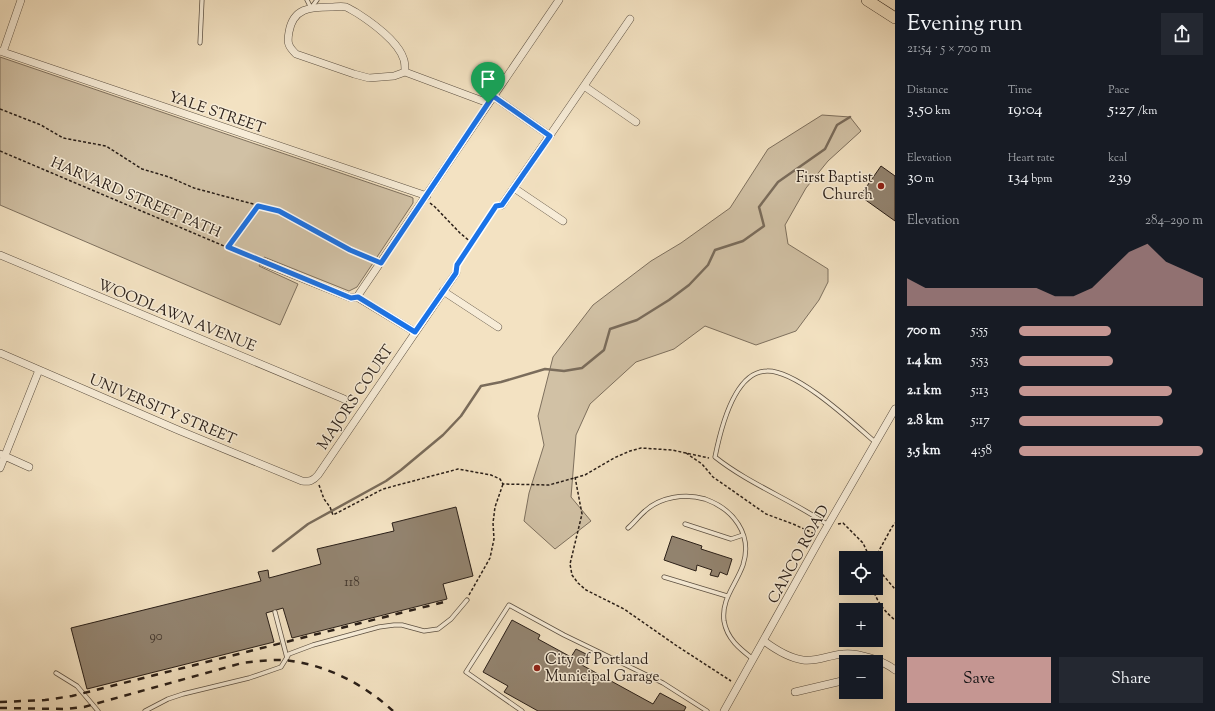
<!DOCTYPE html>
<html lang="en">
<head>
<meta charset="utf-8">
<style>
  body { margin:0; font-family:"Sorts Mill Goudy",serif; background:#242831; color:#f1f3f6; height:100vh; display:flex; flex-direction:column; font-size:15px; white-space:nowrap }
  * { box-sizing:border-box; margin:0 }
  p { font-size:13px; color:#9ea1a6 }
  .icon { flex:none; width:22px; height:22px; fill:none; stroke:currentColor; stroke-width:2; stroke-linecap:round; stroke-linejoin:round }
  .map { position:relative; flex:1; overflow:hidden }
  .side { display:flex; flex-direction:column; background:#171b24; width:320px }
  .side>* { flex:none }
  .buttons { position:absolute; left:839px; top:551px; display:grid; gap:8px }
  .buttons a { display:grid; place-items:center; width:44px; height:44px; border-radius:0px; background:#171b24; box-shadow:0 4px 16px #0002; font-size:20px }
  .pin { position:absolute; display:grid; place-items:center; width:34px; height:34px; color:#fff; margin:-41px -17px; border-radius:50% 50% 50% 0; rotate:-45deg; box-shadow:0 0 4px #0007 }
  .pin .icon { rotate:45deg }
  .round { display:grid; place-items:center; flex:none; width:42px; height:42px; border-radius:0px; background:#242831 }
  .overview { display:flex; align-items:center; justify-content:space-between; height:68px; padding:0 12px }
  h1 { font-size:22px; font-weight:600; line-height:30px }
  .figures { display:grid; grid-template-columns:repeat(3,1fr); gap:6px; height:68px; padding:4px 12px }
  .figures div { display:grid; align-content:center }
  .figures b { font-size:17px; font-weight:600 }
  .figures small { font-size:11px; font-weight:400 }
  .figures p { font-size:11px }
  .chart { height:112px; padding:8px 12px }
  .chart p { display:flex; justify-content:space-between }
  .chart svg { width:100%; height:72px; margin-top:4px; fill:#c59692; opacity:.7 }
  .primary-button { display:flex; gap:8px; margin-top:auto; padding:8px 12px }
  .primary-button a { flex:1; height:46px; border-radius:0px; background:#c59692; color:#111; font-size:16px; font-weight:600; line-height:46px; text-align:center }
  .primary-button a+a { background:#242831; color:#f1f3f6 }
  ul { padding:0 12px; list-style:none; font-size:13px }
  li { display:grid; grid-template-columns:64px 48px 1fr; align-items:center; height:30px }
  li i { height:10px; border-radius:5px; background:#c59692 }
  main { display:flex; flex:1; min-height:0 }
  .map>svg:first-child { display:block }
</style>
</head>
<body>
<main>
<div class="map">
<svg width="895" height="711" viewBox="0 0 895 711">
  <rect width="100%" height="100%" fill="#f3e2c2"/>
  <filter id="stains"><feTurbulence type="fractalNoise" baseFrequency=".005" numOctaves="4"/><feColorMatrix values="0 0 0 0 .2 0 0 0 0 .09 0 0 0 0 .02 0 0 0 .5 -.17"/></filter>
  <radialGradient id="worn" r=".72"><stop offset=".6" stop-color="#630" stop-opacity="0"/><stop offset="1" stop-color="#630" stop-opacity=".3"/></radialGradient>
  <path fill="#d1c1a5" stroke="#7e705e" d="M0 57 411 197 413 198V203L357 287 349 291 264 257 259 266 298 284 280 325 0 205Z
    M822 115 850 117 861 131 828 161 806 188 785 225 788 244 828 269V282L819 300 796 331 756 345 705 326 674 349 636 362 590 404 576 435 571 497 591 521 555 549 524 521 529 493 544 445 538 416 553 357 593 305 651 261 681 243 730 208 768 149Z"/>
  <g fill="none" stroke-linecap="round" stroke-linejoin="round">
    <path stroke="#7a6c5b" stroke-width="2.5" d="M273 551 308 524 386 481 401 470 443 435 461 416 481 386 501 382 545 369 564 371 582 368 604 350 610 329 637 320 669 300 689 285 708 265 715 250 743 241 764 226 759 207 778 182 825 149 837 125 850 117"/>
  </g>
  <path fill="#938470" stroke="#2a1f18" d="M881 166 895 176V221L860 196Z
    M456 507 473 576 443 584 447 599 292 638 283 608 266 613 274 642 87 689 71 628 261 581 258 572 268 570 269 578 321 564 317 549 394 531 392 523Z
    M672 536 702 546 701 549 732 559 727 575 720 572 718 577 710 575 712 570 697 565 696 571 664 560Z
    M512 620 540 635 538 639 571 657 576 649 586 654 580 664 653 704 660 693 686 707 684 711H538L504 692 508 686 483 672Z"/>
  <g fill="none" stroke-linecap="round" stroke-linejoin="round">
    <defs>
      <path id="lane" d="M307 0 311 8 317 0
        M200 43 202 0
        M685 524 731 539 743 535
        M828 525C792 500 749 484 715 457 720 432 734 371 767 371 797 370 853 423 875 442
        M628 528C634 523 639 516 645 511 660 497 685 493 705 499 733 509 753 534 743 565 736 585 721 599 724 621 727 639 740 649 753 659
        M664 577 727 596
        M275 612 287 658
        M56 673 77 686 98 711
        M145 711 168 699 183 694 249 678 281 667 289 654 313 645 379 627 394 625H402L424 631 438 629 451 619 467 600
        M522 711 466 672 509 605 564 635 663 683 707 711"/>
      <path id="street" d="M0 51 427 196
        M3 52 21 0
        M405 72C405 68 405 64 404 60 399 42 371 22 357 13 353 11 349 8 346 7 342 6 335 7 331 7 310 7 293 8 289 32 287 43 288 46 296 54L354 74 369 78 394 76 405 72 488 103
        M584 86 636 122
        M493 96 550 136
        M514 188 563 221
        M502 205 630 19
        M0 255 344 399
        M264 263 351 298 357 297 559 0
        M443 291 498 327
        M357 297 415 332
        M0 353 178 430 302 481C309 482 313 481 318 475L456 273
        M0 454 29 467
        M0 468 39 370
        M764 641C776 650 789 658 803 660 817 662 829 655 843 654 857 652 884 661 895 670
        M795 692 846 680
        M724 711 821 537 895 409"/>
      <path id="primary" d="M867 0 895 18"/>
    </defs>
    <use href="#lane" stroke="#5c5042" stroke-width="5"/>
    <use href="#street" stroke="#5c5042" stroke-width="8"/>
    <use href="#primary" stroke="#2a1f18" stroke-width="12"/>
    <path stroke="#2a1f18" stroke-width="1.5" stroke-dasharray="3 2" stroke-linecap="butt" d="M0 109 41 125 63 138 106 146 142 169 169 177 194 188 279 211 350 250 374 260
      M0 151 257 260
      M430 203 435 207 460 233 472 243
      M228 247 258 206
      M457 265 495 208
      M686 453 702 464 713 477 766 514 793 524 815 534
      M575 477 582 514 570 564 572 575 578 583 586 590 624 609 677 646 731 681
      M319 485 324 499 330 507 333 515 383 489 458 469 491 475 500 479 503 484 549 485 585 475 614 458 630 451 641 448 672 450 709 458
      M838 524 843 523 863 543 870 558
      M875 558 892 527 895 523
      M876 567 895 589
      M873 588C876 601 885 612 895 620
      M469 595 490 558 494 539 493 523 495 507 503 484"/>
    <use href="#lane" stroke="#f7ecd7" stroke-width="3.5"/>
    <use href="#street" stroke="#f7ecd7" stroke-width="7"/>
    <use href="#primary" stroke="#f3e2c2" stroke-width="11"/>
    <path stroke="#2a1f18" stroke-width="2.5" stroke-dasharray="7 7" stroke-linecap="butt" d="M0 702 45 700 72 696 444 602
      M0 708 65 709 84 707 242 663C260 661 279 658 297 662 333 668 367 687 393 711"/>
  </g>
  <g fill="none" stroke-linecap="round" stroke-linejoin="round">
    <defs>
      <path id="route" d="M493 96 550 136 502 205 496 206 457 265 456 273 415 332 358 297 351 298 228 247 258 206 279 211 350 250 381 263Z"/>
    </defs>
    <use href="#route" stroke="#fff" stroke-width="8"/>
    <use href="#route" stroke="#1a73e8" stroke-width="5"/>
  </g>
  <g fill="#8f2418" stroke="#f7ecd7" stroke-width="1.5">
    <circle cx="881" cy="186" r="4"/>
    <circle cx="537" cy="668" r="4"/>
  </g>
  <g text-anchor="middle" stroke-width="3" stroke-linejoin="round" paint-order="stroke">
    <g font-size="13" fill="#44382e">
      <text x="352" y="586">118</text>
      <text x="156" y="640">90</text>
    </g>
    <g font-size="15" fill="#2a1f18" stroke="#f7ecd7">
      <text transform="translate(217 112) rotate(19)" y="5">YALE STREET</text>
      <text transform="translate(136 197) rotate(23)" y="5">HARVARD STREET PATH</text>
      <text transform="translate(177 315) rotate(22)" y="5">WOODLAWN AVENUE</text>
      <text transform="translate(355 397) rotate(-56)" y="5">MAJORS COURT</text>
      <text transform="translate(163 409) rotate(23)" y="5">UNIVERSITY STREET</text>
      <text transform="translate(798 554) rotate(-61)" y="5">CANCO ROAD</text>
    </g>
    <g font-size="15" fill="#2a1f18" stroke="#f7ecd7" text-anchor="end">
      <text x="873" y="182">First Baptist<tspan x="873" dy="17">Church</tspan></text>
      <text x="545" y="664" text-anchor="start">City of Portland<tspan x="545" dy="17">Municipal Garage</tspan></text>
    </g>
  </g>
  <rect width="100%" height="100%" filter="url(#stains)"/>
  <rect width="100%" height="100%" fill="url(#worn)"/>
</svg>
<div class="buttons">
<a><svg class="icon" aria-label="locate" viewBox="0 0 24 24"><circle cx="12" cy="12" r="6"/><path d="M12 2v4M12 18v4M2 12h4M18 12h4"/></svg></a>
<a>+</a>
<a>−</a>
</div>
<div class="pin" style="left:488px;top:103px;background:#1e9e55"><svg class="icon" aria-label="arrive" viewBox="0 0 24 24"><path d="M6 21V4h12l-3 4 3 4H6"/></svg></div>
</div>
<section class="side">
<div class="overview"><div><h1>Evening run</h1><p>21:54 · 5 × 700 m</p></div><a class="round"><svg class="icon" aria-label="share" viewBox="0 0 24 24"><path d="M12 15V3M7 8l5-5 5 5M5 13v7h14v-7"/></svg></a></div>
<div class="figures">
<div><p>Distance</p><b>3.50<small> km</small></b></div>
<div><p>Time</p><b>19:04</b></div>
<div><p>Pace</p><b>5:27<small> /km</small></b></div>
</div>
<div class="figures">
<div><p>Elevation</p><b>30<small> m</small></b></div>
<div><p>Heart rate</p><b>134<small> bpm</small></b></div>
<div><p>kcal</p><b>239</b></div>
</div>
<div class="chart"><p><span>Elevation</span>284–290 m</p>
<svg viewBox="0 0 160 44" preserveAspectRatio="none"><path d="M0 44V27L10 33L20 33L30 33L40 33L50 33L60 33L70 33L80 38L90 38L100 33L110 22L120 11L130 6L140 17L150 22L160 27V44z"/></svg>
</div>
<ul>
<li><b>700 m</b>5:55<i style="width:50%"></i></li>
<li><b>1.4 km</b>5:53<i style="width:51%"></i></li>
<li><b>2.1 km</b>5:13<i style="width:83%"></i></li>
<li><b>2.8 km</b>5:17<i style="width:78%"></i></li>
<li><b>3.5 km</b>4:58<i style="width:100%"></i></li>
</ul>
<div class="primary-button"><a>Save</a><a>Share</a></div>
</section>
</main>
</body>
</html>
